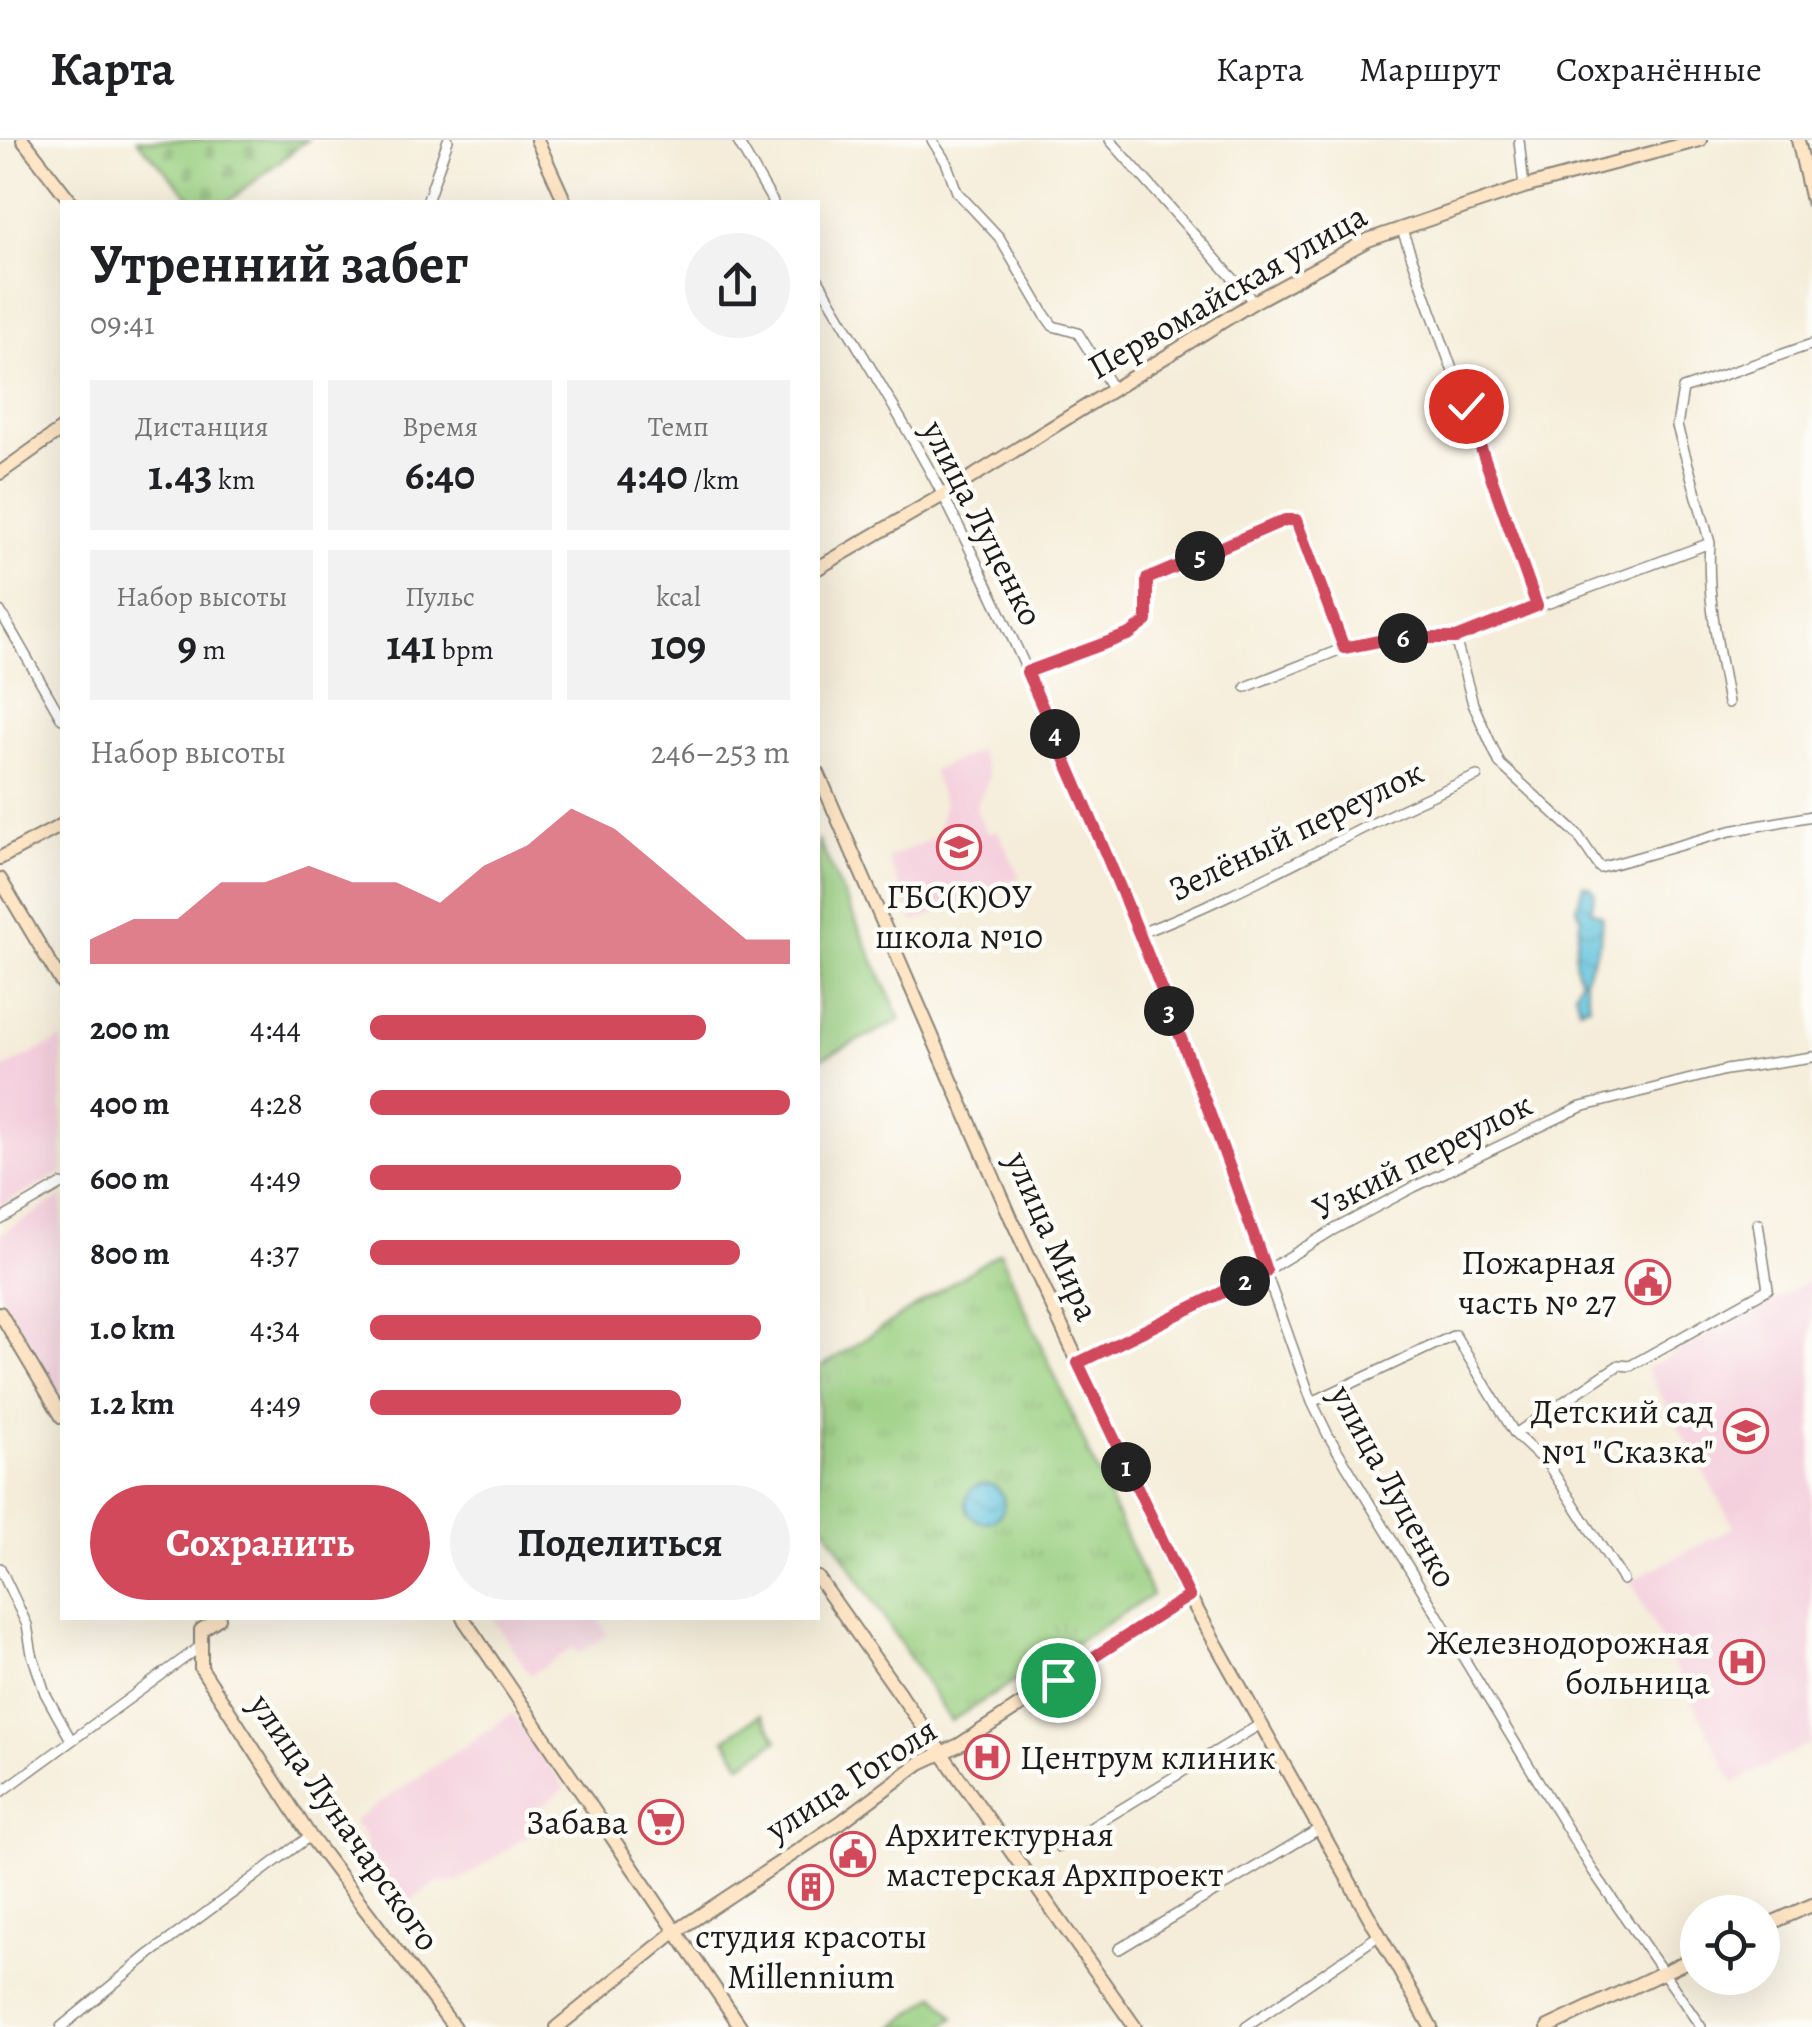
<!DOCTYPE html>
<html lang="ru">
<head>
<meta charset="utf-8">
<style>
  body { margin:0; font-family:Alegreya,serif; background:#f2f2f2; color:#202124; height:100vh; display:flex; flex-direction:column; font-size:38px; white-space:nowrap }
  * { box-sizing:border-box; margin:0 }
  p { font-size:32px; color:#757577 }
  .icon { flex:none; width:55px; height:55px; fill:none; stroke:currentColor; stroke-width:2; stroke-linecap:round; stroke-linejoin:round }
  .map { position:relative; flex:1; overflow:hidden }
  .drawer { position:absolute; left:60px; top:60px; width:760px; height:1420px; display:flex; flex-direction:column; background:#fff; border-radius:0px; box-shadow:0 10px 40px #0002 }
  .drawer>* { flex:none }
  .tools { position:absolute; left:1680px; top:1755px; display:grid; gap:20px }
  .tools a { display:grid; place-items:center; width:100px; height:100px; border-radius:50%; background:#fff; box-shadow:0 10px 40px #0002; font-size:50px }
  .pin { position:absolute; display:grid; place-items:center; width:85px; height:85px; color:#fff; margin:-42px; border:5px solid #fff; border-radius:50%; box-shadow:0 2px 10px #0007 }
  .km { position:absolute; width:50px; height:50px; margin:-25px; border-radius:50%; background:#222; color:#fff; font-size:28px; line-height:50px; text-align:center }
  .round { display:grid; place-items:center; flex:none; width:105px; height:105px; border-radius:52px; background:#f2f2f2 }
  .headline { display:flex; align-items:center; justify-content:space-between; height:170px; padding:0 30px }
  h1 { font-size:55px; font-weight:700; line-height:75px }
  .stats { display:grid; grid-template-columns:repeat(3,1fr); gap:15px; height:170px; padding:10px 30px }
  .stats div { display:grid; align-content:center; border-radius:0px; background:#f2f2f2; text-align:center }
  .stats b { font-size:42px; font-weight:700 }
  .stats small { font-size:28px; font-weight:400 }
  .stats p { font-size:28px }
  .chart { height:280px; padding:20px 30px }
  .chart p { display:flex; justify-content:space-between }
  .chart svg { width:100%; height:180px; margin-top:10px; fill:#d1495b; opacity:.7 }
  .cta { display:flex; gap:20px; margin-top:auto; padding:20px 30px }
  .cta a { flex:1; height:115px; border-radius:60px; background:#d1495b; color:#fff; font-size:40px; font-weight:700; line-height:115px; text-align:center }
  .cta a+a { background:#f2f2f2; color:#202124 }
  ul { padding:0 30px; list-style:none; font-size:32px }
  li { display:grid; grid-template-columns:160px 120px 1fr; align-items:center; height:75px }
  li i { height:25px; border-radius:12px; background:#d1495b }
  header { display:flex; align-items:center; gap:60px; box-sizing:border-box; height:140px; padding:0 50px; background:#fff; border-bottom:2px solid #e0e0e0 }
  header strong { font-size:48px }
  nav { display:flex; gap:55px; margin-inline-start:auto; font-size:35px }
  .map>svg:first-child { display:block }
</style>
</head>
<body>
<header>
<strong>Карта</strong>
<nav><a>Карта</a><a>Маршрут</a><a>Сохранённые</a></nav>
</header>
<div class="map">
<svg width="1812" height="1887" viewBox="0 0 1812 1887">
  <defs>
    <pattern id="cemetery-stones" width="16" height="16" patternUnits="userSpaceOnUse" patternTransform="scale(2.5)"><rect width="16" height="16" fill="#9acf81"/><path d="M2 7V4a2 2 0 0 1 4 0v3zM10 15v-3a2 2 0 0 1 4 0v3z" fill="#84b16f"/></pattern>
    <pattern id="park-tufts" width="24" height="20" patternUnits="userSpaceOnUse" patternTransform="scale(2.5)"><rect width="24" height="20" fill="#9acf81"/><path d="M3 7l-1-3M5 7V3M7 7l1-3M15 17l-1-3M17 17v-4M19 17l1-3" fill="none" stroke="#84b16f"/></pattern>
    <pattern id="water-waves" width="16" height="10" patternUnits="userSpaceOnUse" patternTransform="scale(2.5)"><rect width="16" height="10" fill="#5ec1dc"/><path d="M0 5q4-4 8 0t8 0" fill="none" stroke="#51a5bc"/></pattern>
  </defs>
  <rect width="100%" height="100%" fill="#fdfcf7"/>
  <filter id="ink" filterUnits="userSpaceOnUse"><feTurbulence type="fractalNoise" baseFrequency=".01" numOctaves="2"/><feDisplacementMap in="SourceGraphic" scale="20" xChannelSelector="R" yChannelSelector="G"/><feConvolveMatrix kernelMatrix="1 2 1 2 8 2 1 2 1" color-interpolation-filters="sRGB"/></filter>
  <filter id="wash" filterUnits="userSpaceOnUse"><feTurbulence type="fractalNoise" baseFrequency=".0048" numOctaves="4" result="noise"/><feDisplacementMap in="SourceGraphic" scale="40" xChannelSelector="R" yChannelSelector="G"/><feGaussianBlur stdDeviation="2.25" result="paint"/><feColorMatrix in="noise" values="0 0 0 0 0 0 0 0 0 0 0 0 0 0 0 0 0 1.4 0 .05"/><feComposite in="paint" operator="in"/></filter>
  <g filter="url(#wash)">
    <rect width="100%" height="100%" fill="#f5edd9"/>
    <path fill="#f4cfdd" d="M979 610 989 636 976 669 987 693 998 691 1020 737 914 782 888 718 937 696 944 664 932 631Z
      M62 899V1032L0 1066V930Z
      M62 1057V1253L60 1255 0 1154V1094Z
      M1812 1139V1603L1734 1643 1631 1441 1734 1387 1646 1229Z
      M493 1478H598L608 1494 578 1513 574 1507 530 1535Z
      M513 1573 565 1649 537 1669 535 1691 458 1742H439L397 1769 356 1711 368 1703 353 1681Z"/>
    <path fill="#9acf81" stroke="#5b764e" stroke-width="2.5" d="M818 699 901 880 818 920Z
      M761 1574 778 1600 742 1624 725 1599Z
      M936 1855 954 1878 942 1887H894Z"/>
    <path fill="url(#cemetery-stones)" stroke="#5b764e" stroke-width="2.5" d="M137 0H307L228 62H194Z"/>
    <path fill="url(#park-tufts)" stroke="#5b764e" stroke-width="2.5" d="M1000 1112 1152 1455 951 1581 818 1376V1229Z"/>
    <path fill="url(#water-waves)" stroke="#3d6e7c" stroke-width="2.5" d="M1583 745 1591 747 1595 753 1591 770 1602 776 1600 802 1584 839 1590 865 1579 868 1575 852 1580 839C1570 821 1578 796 1581 777L1577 768Z
      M966 1363a19 19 0 1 1 38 0a19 19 0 1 1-38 0Z"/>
  </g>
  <g filter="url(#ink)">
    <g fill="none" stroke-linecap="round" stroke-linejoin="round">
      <defs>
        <path id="street" d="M737 0 773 62
          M932 0 946 22 957 52 999 97 1045 175 1053 186 1078 193 1113 249
          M1110 0 1254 162
          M1519 0 1524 47
          M427 62 448 0
          M1401 87 1537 466
          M818 139C860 212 907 285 946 361 1093 651 1204 957 1312 1262L1328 1295 1593 1731 1701 1887
          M0 471 62 579
          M1455 498 1473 564 1500 624 1577 694 1600 728 1730 691 1812 676
          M1027 532 1130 494 1147 481V439L1285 380H1296L1344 508
          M1246 547 1344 508 1394 498H1455L1710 403
          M1728 563C1719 511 1706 456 1710 403L1677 286 1683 249 1812 204
          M1138 794C1255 750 1361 683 1477 636
          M0 1080 62 1044
          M1079 1223 1266 1131 1333 1090 1414 1047 1581 967 1726 930 1812 917
          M1312 1262 1455 1195 1515 1294 1619 1225 1630 1226 1768 1149 1758 1083
          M1515 1294 1549 1326 1623 1440
          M0 1428 27 1485 32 1514 45 1553 71 1600
          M0 1653 201 1506
          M1059 1707 1259 1585
          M1119 1809 1319 1689
          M61 1887 150 1814 310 1696
          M1246 1887 1378 1796"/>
        <path id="secondary" d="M23 0 71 62
          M537 0 565 62
          M1798 0 1812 61
          M0 333 62 289
          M818 428 943 355 1254 162 1368 100 1524 47 1700 0
          M818 633 1011 1078 1179 1438 1431 1887
          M0 718 62 685
          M0 739 62 843
          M0 1173 62 1277
          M818 1438 1135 1887
          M463 1478 741 1887
          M201 1490V1528L214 1548 310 1696 454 1887
          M201 1490 219 1478
          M1762 1787 1812 1765
          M557 1887 675 1792 841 1682 920 1623 959 1605 1189 1456
          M1548 1887 1698 1816"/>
      </defs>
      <use href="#street" stroke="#88847a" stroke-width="12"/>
      <use href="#secondary" stroke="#88847a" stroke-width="16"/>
      <use href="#street" stroke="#fff" stroke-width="9"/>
      <use href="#secondary" stroke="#fde5c5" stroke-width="12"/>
    </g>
  </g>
  <g fill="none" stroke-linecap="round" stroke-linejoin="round" filter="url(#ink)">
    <defs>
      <path id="route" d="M1058 1540 1189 1456 1078 1223 1266 1131C1197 927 1114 728 1027 532L1130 494 1147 481V439L1285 380H1296L1344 508 1394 498H1456L1537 466 1466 266"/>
    </defs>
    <use href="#route" stroke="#fff" stroke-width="20"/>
    <use href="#route" stroke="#d1495b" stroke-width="12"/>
  </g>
  <defs>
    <symbol id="school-ring" viewBox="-11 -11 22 22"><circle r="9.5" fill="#fdfcf7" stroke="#d1495b" stroke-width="1.5"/><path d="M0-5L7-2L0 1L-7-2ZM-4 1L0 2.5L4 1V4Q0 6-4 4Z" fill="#d1495b"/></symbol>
    <symbol id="civic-ring" viewBox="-11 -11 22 22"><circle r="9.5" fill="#fdfcf7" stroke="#d1495b" stroke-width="1.5"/><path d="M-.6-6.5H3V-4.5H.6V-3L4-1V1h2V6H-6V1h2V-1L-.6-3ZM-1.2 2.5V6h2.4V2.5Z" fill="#d1495b"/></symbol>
    <symbol id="hospital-ring" viewBox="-11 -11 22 22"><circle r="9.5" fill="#fdfcf7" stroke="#d1495b" stroke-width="1.5"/><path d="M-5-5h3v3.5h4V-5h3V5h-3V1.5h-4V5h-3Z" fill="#d1495b"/></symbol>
    <symbol id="supermarket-ring" viewBox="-11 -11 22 22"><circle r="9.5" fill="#fdfcf7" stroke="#d1495b" stroke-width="1.5"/><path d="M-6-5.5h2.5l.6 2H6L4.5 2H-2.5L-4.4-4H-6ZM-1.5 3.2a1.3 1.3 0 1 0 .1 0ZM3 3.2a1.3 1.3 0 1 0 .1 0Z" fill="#d1495b"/></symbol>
    <symbol id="building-ring" viewBox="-11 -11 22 22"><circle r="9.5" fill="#fdfcf7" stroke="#d1495b" stroke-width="1.5"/><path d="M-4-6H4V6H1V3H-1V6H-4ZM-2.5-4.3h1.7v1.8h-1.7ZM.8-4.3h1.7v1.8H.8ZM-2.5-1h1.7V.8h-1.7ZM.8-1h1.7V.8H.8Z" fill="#d1495b"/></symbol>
  </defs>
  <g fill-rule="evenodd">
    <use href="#school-ring" x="934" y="682" width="50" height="50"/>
    <use href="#civic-ring" x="1623" y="1117" width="50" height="50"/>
    <use href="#school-ring" x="1721" y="1266" width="50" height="50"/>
    <use href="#hospital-ring" x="1717" y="1497" width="50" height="50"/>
    <use href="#hospital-ring" x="962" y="1592" width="50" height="50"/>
    <use href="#supermarket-ring" x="636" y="1657" width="50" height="50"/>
    <use href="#civic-ring" x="828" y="1689" width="50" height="50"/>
    <use href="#building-ring" x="786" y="1722" width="50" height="50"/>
  </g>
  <g text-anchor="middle" stroke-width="9" stroke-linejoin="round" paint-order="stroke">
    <g font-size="35" fill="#1c1c1c" stroke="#fdfcf7">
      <text transform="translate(1227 151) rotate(-30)" y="12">Первомайская улица</text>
      <text transform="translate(983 383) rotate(63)" y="12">улица Луценко</text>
      <text transform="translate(1296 690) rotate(-26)" y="12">Зелёный переулок</text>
      <text transform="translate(1422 1016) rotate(-27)" y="12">Узкий переулок</text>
      <text transform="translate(1053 1096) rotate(66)" y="12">улица Мира</text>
      <text transform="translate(1394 1346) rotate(61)" y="12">улица Луценко</text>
      <text transform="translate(851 1639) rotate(-33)" y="12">улица Гоголя</text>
      <text transform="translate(345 1682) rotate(55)" y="12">улица Луначарского</text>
    </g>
    <g font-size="35" fill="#1c1c1c" stroke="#fdfcf7" text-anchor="end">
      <text x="959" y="768" text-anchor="middle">ГБС(К)ОУ<tspan x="959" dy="40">школа №10</tspan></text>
      <text x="1616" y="1134">Пожарная<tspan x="1616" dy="40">часть № 27</tspan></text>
      <text x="1714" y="1283">Детский сад<tspan x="1714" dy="40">№1 "Сказка"</tspan></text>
      <text x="1710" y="1514">Железнодорожная<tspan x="1710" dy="40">больница</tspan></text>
      <text x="1020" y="1629" text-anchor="start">Центрум клиник</text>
      <text x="628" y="1694">Забава</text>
      <text x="886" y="1706" text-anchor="start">Архитектурная<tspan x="886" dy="40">мастерская Архпроект</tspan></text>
      <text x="811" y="1808" text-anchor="middle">студия красоты<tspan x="811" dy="40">Millennium</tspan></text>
    </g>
  </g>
</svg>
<div class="tools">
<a><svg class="icon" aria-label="locate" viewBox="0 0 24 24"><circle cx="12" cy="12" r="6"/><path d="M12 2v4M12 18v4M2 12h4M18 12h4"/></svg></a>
</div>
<div class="pin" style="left:1058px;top:1540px;background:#1e9e55"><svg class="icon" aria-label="arrive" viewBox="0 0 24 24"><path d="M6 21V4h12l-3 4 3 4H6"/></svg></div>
<div class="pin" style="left:1466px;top:266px;background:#d93025"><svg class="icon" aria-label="check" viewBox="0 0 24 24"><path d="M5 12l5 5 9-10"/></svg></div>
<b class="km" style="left:1126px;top:1327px">1</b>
<b class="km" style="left:1245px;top:1141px">2</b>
<b class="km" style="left:1169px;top:871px">3</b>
<b class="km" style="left:1055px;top:594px">4</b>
<b class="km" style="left:1200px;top:416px">5</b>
<b class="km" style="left:1403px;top:498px">6</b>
<section class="drawer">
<div class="headline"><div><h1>Утренний забег</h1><p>09:41</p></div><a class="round"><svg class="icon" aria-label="share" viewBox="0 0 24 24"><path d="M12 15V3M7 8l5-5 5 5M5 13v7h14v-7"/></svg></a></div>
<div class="stats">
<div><p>Дистанция</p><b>1.43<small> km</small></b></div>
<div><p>Время</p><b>6:40</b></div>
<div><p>Темп</p><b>4:40<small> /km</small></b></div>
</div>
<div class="stats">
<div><p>Набор высоты</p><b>9<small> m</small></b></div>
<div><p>Пульс</p><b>141<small> bpm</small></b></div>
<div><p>kcal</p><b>109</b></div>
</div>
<div class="chart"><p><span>Набор высоты</span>246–253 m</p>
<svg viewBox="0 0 160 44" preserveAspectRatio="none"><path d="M0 44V38L10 33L20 33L30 24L40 24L50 20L60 24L70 24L80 29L90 20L100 15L110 6L120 11L130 20L140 29L150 38L160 38V44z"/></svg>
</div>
<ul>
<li><b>200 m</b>4:44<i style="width:80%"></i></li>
<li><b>400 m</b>4:28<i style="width:100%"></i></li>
<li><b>600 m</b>4:49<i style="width:74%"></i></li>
<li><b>800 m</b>4:37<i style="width:88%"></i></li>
<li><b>1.0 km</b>4:34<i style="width:93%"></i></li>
<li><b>1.2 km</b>4:49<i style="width:74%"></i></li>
</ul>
<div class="cta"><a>Сохранить</a><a>Поделиться</a></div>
</section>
</div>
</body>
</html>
